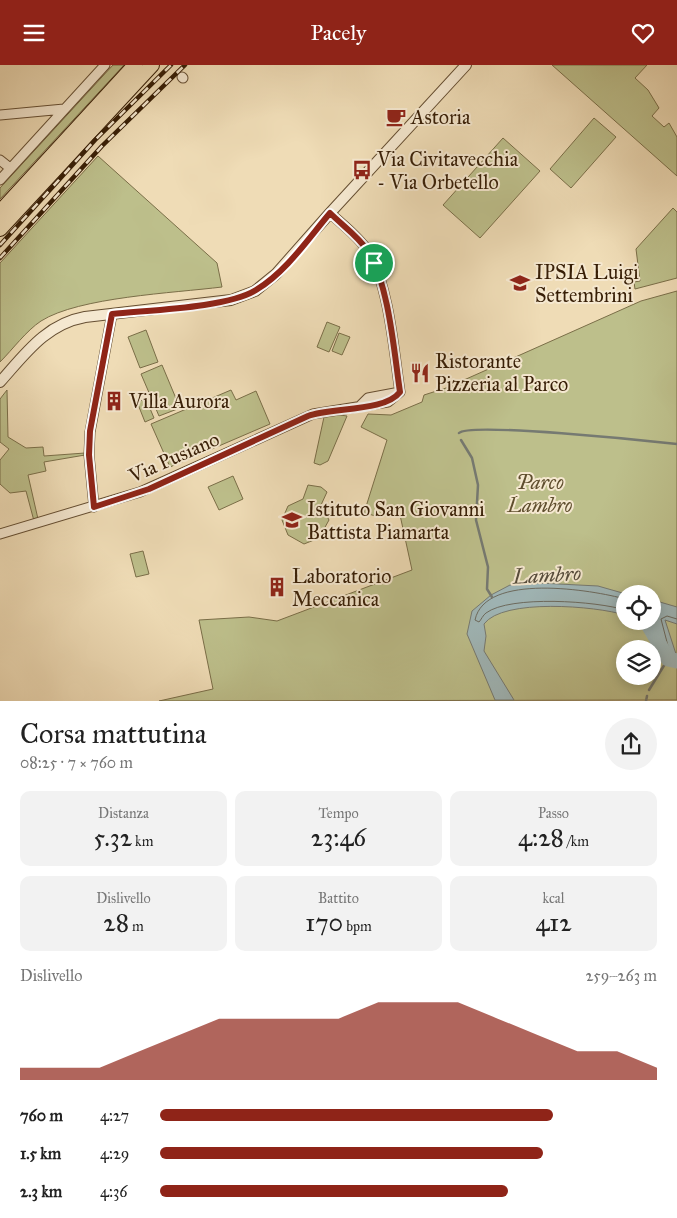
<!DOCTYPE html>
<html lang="it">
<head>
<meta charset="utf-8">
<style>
  body { margin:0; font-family:"IM FELL Great Primer",serif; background:#f2f2f2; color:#222; height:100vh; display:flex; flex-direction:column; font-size:19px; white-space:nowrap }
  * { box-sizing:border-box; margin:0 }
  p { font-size:16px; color:#767676 }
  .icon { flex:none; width:28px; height:28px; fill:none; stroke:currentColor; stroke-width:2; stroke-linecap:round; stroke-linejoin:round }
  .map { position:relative; height:636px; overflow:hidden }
  .sheet { display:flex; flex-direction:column; background:#fff; flex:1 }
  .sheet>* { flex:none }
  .tools { position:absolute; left:616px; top:520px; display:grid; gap:10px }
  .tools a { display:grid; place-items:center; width:45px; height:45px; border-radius:50%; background:#fff; box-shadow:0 2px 12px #0003; font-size:25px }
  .pin { position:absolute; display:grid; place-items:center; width:42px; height:42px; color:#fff; margin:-21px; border:2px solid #fff; border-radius:50%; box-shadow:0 1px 5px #0007 }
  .round { display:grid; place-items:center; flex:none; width:52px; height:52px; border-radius:26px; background:#f2f2f2 }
  .head { display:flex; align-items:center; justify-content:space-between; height:85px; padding:0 20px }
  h1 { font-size:28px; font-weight:600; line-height:38px }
  .stats { display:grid; grid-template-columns:repeat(3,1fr); gap:8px; height:85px; padding:5px 20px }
  .stats div { display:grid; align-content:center; border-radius:10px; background:#f2f2f2; text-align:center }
  .stats b { font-size:25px; font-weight:600 }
  .stats small { font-size:14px; font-weight:400 }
  .stats p { font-size:14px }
  .chart { height:140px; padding:10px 20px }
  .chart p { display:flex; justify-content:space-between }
  .chart svg { width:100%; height:90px; margin-top:5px; fill:#8f2418; opacity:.7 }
  ul { padding:0 20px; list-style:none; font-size:16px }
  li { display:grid; grid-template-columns:80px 60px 1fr; align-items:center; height:38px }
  li i { height:12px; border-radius:6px; background:#8f2418 }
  header { display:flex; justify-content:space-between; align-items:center; height:65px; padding:0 20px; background:#8f2418; color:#fff; font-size:22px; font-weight:600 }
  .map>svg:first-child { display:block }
</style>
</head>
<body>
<header><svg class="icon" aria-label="menu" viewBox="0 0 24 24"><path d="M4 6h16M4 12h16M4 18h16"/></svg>Pacely<svg class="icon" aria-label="heart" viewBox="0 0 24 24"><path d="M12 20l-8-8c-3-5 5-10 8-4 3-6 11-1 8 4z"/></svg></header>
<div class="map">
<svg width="677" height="636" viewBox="0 0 677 636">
  <rect width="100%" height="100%" fill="#efdcb6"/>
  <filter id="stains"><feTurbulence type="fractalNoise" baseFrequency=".004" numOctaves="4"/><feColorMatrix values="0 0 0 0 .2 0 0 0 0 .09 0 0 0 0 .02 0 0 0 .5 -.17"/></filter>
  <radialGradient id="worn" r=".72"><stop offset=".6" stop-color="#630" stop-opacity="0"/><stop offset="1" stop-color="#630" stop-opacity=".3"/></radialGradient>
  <path fill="#bdbf8b" stroke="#7a6e48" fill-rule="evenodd" d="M113 0H124L0 134V123Z
    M552 0H647L635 13 648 25 659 43 652 51 664 62 669 58 677 72V111Z
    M594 53 616 72 571 123 550 104Z
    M503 73 540 106 480 173 443 140Z
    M98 91 217 198 222 222C174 228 79 232 41 256 26 266 13 284 0 297V198Z
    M673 143 677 147V213L635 224 634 217 640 216 636 184Z
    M677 226V635L159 636 213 624 199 555 249 552 277 556 412 505 400 450 376 451 364 448 387 375 361 362 368 349 391 350 422 337 424 330 446 323 641 236ZM625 529H652V556H625ZM625 584H652V611H625Z
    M327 257 340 262 329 287 317 282Z
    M146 265 158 297 140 303 128 272Z
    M339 268 350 272 342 290 332 286Z
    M162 300 180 343 159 351 141 309Z
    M7 325 8 372 26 383 43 382 44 391 85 388V390L44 397 46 406 28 410 38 454 34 456 26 426 10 428 0 419V395L9 384 0 377V334Z
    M231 325 236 335 256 326 270 359 170 402 151 359Z
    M146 334 154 353 145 357 137 337Z
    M340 350 347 351 328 396 320 400 314 398 324 352Z
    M233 411 243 434 219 445 208 422Z
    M308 420 321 422 327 427 321 440 329 455 319 473 304 479 288 470 282 455 288 441 303 434Z
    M143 486 149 509 136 512 130 489Z"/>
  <path fill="#a0b8ba" stroke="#767a72" d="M539 518 598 521 626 529 625 550C596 541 503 533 484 559L486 571 484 586 514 635H495L467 569 472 546 491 530 510 520Z
    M653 535 677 542V559L665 555 676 589H658L639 556H652Z"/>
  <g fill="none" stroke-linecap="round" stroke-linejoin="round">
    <path stroke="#6c6b60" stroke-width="1" d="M625 534C593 525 485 507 475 555L479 557C481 555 483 550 486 548 510 530 597 536 625 545
      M645 556 661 583 666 584 668 581 661 554 667 551 677 554"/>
    <path stroke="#767a72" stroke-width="2.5" d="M459 368C469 357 650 376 677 379
      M461 375 472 393 478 420 476 455 488 502 487 524 492 532
      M649 625 668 594
      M646 636 647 631"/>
    <path stroke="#a0b8ba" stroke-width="15" d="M646 556 668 594 677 596"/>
    <defs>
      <path id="minor" d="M182 12 183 13
        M0 50 64 44
        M0 95 10 103
        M0 115 105 0
        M330 148C343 160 358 171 368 186 389 220 394 287 400 327
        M360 341 368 333 400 327
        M94 442 89 390 90 367 112 249
        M0 469 140 427 313 349 388 337 400 327"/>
      <path id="tertiary" d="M0 317C25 289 46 259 85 252L231 235 255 226 276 209 330 148 466 0"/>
      <path id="trunk" d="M0 147 135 0
        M0 164 152 0"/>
    </defs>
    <use href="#minor" stroke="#654e32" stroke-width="11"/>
    <use href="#tertiary" stroke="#654e32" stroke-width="12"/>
    <use href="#trunk" stroke="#371e06" stroke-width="16"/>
    <use href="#minor" stroke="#f5e8d0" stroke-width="9"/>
    <use href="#tertiary" stroke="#f5e8d0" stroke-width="10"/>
    <use href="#trunk" stroke="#efdcb6" stroke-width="14"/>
    <defs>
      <path id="rail" d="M0 180 95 75 171 0
        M0 193 102 81 185 0"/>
    </defs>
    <use href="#rail" stroke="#371e06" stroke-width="4.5"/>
    <use href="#rail" stroke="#f5e8d0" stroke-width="2.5" stroke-dasharray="8" stroke-linecap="butt"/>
  </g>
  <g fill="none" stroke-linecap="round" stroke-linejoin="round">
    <defs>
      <path id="route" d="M330 148C342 160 358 171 368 186 389 220 394 287 400 327 385 347 332 342 308 351L149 424 94 442 89 390 90 366 112 249C148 245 227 243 256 225 286 207 308 174 330 148Z"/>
    </defs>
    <use href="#route" stroke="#fff" stroke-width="10"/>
    <use href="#route" stroke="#8f2418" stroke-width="6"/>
  </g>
  <defs>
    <symbol id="cafe-bare" viewBox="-9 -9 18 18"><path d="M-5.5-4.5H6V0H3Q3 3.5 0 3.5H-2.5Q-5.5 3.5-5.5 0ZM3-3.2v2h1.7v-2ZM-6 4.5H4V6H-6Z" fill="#8f2418" stroke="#f5e8d0" stroke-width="2.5" paint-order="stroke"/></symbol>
    <symbol id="bus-bare" viewBox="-9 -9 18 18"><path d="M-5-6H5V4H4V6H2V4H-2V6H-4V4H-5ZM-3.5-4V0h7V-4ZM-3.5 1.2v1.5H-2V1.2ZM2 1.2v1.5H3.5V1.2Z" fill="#8f2418" stroke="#f5e8d0" stroke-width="2.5" paint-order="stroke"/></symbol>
    <symbol id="school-bare" viewBox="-9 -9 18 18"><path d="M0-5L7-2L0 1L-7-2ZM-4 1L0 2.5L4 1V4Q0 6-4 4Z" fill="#8f2418" stroke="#f5e8d0" stroke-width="2.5" paint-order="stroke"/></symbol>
    <symbol id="restaurant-bare" viewBox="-9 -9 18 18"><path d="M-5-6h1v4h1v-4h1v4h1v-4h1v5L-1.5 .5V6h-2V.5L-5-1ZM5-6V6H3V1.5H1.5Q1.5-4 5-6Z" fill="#8f2418" stroke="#f5e8d0" stroke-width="2.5" paint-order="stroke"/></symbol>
    <symbol id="building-bare" viewBox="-9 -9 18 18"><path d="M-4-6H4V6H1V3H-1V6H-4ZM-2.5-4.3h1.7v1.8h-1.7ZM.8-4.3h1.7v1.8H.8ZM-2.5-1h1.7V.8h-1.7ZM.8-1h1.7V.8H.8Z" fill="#8f2418" stroke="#f5e8d0" stroke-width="2.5" paint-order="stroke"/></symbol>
  </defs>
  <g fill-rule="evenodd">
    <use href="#cafe-bare" x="382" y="38" width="28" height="28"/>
    <use href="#bus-bare" x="348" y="91" width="28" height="28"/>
    <use href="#school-bare" x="506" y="204" width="28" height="28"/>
    <use href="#restaurant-bare" x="406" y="294" width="28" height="28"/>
    <use href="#building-bare" x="100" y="322" width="28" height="28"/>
    <use href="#school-bare" x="278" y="441" width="28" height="28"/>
    <use href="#building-bare" x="263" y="508" width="28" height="28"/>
  </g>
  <g text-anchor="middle" stroke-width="4" stroke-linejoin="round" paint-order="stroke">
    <g font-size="20" fill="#371e06" stroke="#f5e8d0" text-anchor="start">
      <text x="411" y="59">Astoria</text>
      <text x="377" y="101">Via Civitavecchia<tspan x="377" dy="23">- Via Orbetello</tspan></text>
      <text x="535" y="214">IPSIA Luigi<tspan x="535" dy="23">Settembrini</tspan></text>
      <text x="435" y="303">Ristorante<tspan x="435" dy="23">Pizzeria al Parco</tspan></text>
      <text x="129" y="343">Villa Aurora</text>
      <text x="307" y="451">Istituto San Giovanni<tspan x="307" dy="23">Battista Piamarta</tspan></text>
      <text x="292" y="518">Laboratorio<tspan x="292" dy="23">Meccanica</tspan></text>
    </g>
    <g font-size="20" fill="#371e06" stroke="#f5e8d0">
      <text transform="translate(174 392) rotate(-24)" y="7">Via Pusiano</text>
    </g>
    <g font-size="20" font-style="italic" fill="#5f4e2e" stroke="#f5e8d0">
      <text x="540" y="424">Parco<tspan x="540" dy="23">Lambro</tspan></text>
    </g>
    <g font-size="21" font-style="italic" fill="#564c3c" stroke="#f5e8d0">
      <text transform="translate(547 510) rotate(-3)" y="7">Lambro</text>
    </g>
  </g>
  <rect width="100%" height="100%" filter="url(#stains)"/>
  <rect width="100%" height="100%" fill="url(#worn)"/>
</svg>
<div class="tools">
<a><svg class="icon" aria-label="locate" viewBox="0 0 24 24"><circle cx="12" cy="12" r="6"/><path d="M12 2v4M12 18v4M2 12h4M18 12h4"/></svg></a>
<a><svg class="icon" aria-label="layers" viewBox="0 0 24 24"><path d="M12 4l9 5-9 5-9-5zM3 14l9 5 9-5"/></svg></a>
</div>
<div class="pin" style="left:374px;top:198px;background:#1e9e55"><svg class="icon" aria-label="arrive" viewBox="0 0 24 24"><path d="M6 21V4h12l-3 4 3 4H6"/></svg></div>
</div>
<section class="sheet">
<div class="head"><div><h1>Corsa mattutina</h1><p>08:25 · 7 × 760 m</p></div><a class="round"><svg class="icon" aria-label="share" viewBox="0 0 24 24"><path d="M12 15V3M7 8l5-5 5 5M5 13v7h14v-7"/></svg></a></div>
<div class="stats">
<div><p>Distanza</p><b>5.32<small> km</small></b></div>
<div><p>Tempo</p><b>23:46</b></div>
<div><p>Passo</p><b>4:28<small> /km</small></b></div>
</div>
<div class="stats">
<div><p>Dislivello</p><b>28<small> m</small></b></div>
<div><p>Battito</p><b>170<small> bpm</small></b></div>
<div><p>kcal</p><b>412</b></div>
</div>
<div class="chart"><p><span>Dislivello</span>259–263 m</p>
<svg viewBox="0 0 160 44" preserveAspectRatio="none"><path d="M0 44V38L10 38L20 38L30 30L40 22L50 14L60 14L70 14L80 14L90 6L100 6L110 6L120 14L130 22L140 30L150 30L160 38V44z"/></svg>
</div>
<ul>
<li><b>760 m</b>4:27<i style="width:79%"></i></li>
<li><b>1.5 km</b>4:29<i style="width:77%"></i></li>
<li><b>2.3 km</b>4:36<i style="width:70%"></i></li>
</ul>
</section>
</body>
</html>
